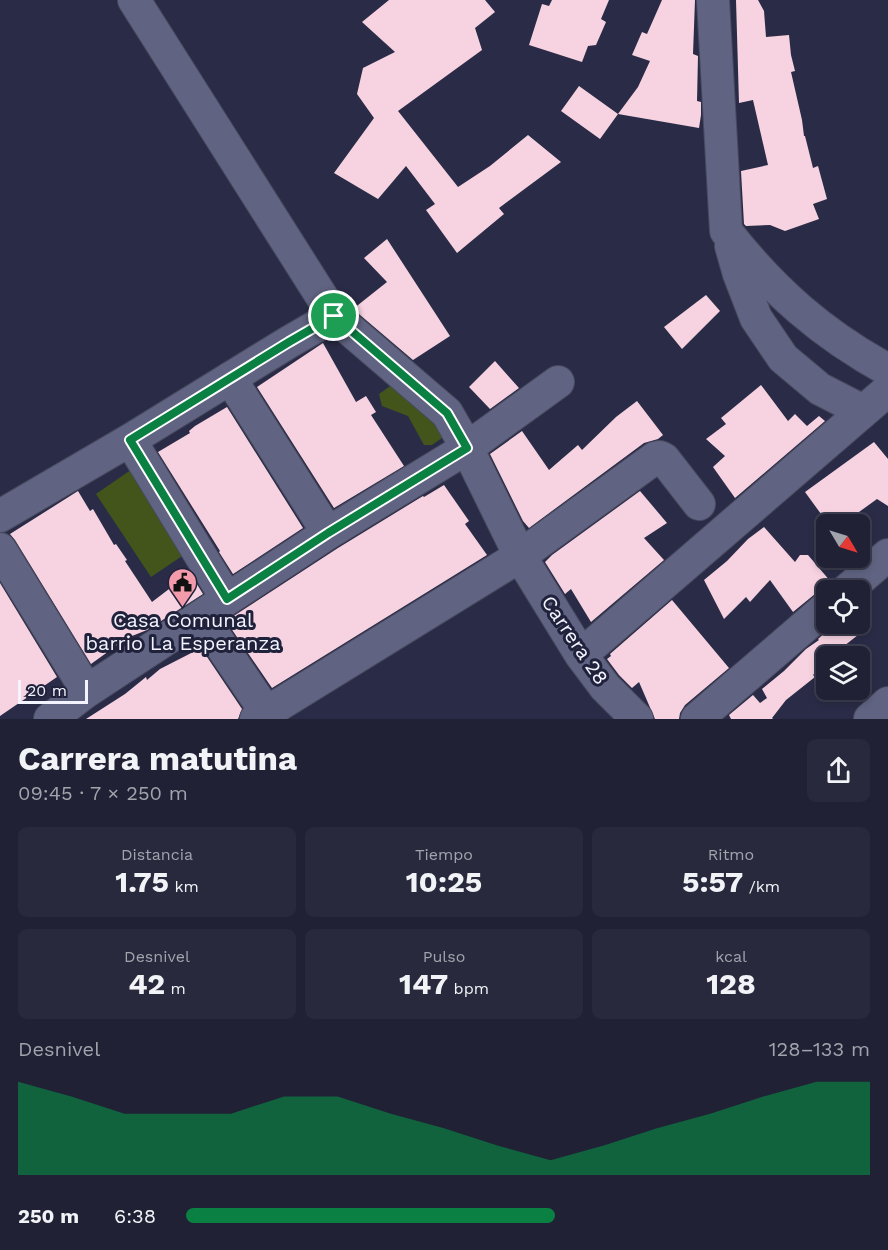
<!DOCTYPE html>
<html lang="es">
<head>
<meta charset="utf-8">
<style>
  body { margin:0; font-family:"Work Sans",sans-serif; background:#28293d; color:#f1f3f6; height:100vh; display:flex; flex-direction:column; font-size:22px; white-space:nowrap }
  * { box-sizing:border-box; margin:0 }
  p { font-size:20px; color:#a2a3ad }
  .icon { flex:none; width:33px; height:33px; fill:none; stroke:currentColor; stroke-width:2; stroke-linecap:round; stroke-linejoin:round }
  .map { position:relative; height:719px; overflow:hidden }
  .panel { display:flex; flex-direction:column; background:#202135; flex:1 }
  .panel>* { flex:none }
  .needle { width:39px; rotate:128deg }
  .controls { position:absolute; left:816px; top:514px; display:grid; gap:12px }
  .controls a { display:grid; place-items:center; width:54px; height:54px; border-radius:9px; background:#202135; box-shadow:0 3px 9px #0003,0 0 0 2px #3d3e50; font-size:30px }
  .scale { position:absolute; left:18px; bottom:15px; width:70px; box-sizing:border-box; padding-left:6px; border:3px solid #f3f4ff; border-top:0; font-size:16px; line-height:21px; white-space:nowrap; color:#f3f4ff; -webkit-text-stroke:4px #20223c; paint-order:stroke }
  .pin { position:absolute; display:grid; place-items:center; width:51px; height:51px; color:#fff; margin:-26px; border:3px solid #fff; border-radius:50%; box-shadow:0 2px 6px #0007 }
  .round { display:grid; place-items:center; flex:none; width:63px; height:63px; border-radius:9px; background:#28293d }
  .summary { display:flex; align-items:center; justify-content:space-between; height:102px; padding:0 18px }
  h1 { font-size:33px; font-weight:700; line-height:45px }
  .figures { display:grid; grid-template-columns:repeat(3,1fr); gap:9px; height:102px; padding:6px 18px }
  .figures div { display:grid; align-content:center; border-radius:9px; background:#28293d; text-align:center }
  .figures b { font-size:30px; font-weight:700 }
  .figures small { font-size:16px; font-weight:400 }
  .figures p { font-size:16px }
  .chart { height:168px; padding:12px 18px }
  .chart p { display:flex; justify-content:space-between }
  .chart svg { width:100%; height:108px; margin-top:6px; fill:#0b8043; opacity:.7 }
  ul { padding:0 18px; list-style:none; font-size:20px }
  li { display:grid; grid-template-columns:96px 72px 1fr; align-items:center; height:45px }
  li i { height:15px; border-radius:8px; background:#0b8043 }
  .map>svg:first-child { display:block }
</style>
</head>
<body>
<div class="map">
<svg width="888" height="719" viewBox="0 0 888 719">
  <rect width="100%" height="100%" fill="#2a2c47"/>
  <path fill="#43551b" d="M393 384 452 431 432 445H424L408 416 382 406 379 394Z
    M138 465 194 548 151 577 96 494Z"/>
  <path fill="#f7d3e2" d="M389 0H485L495 12 475 28 482 50 398 111 458 187 490 166 528 135 561 162 499 208 504 214 457 253 426 210 435 204 406 166 378 199 334 173 374 118 357 94 363 68 395 52 362 22Z
    M552 0H609L601 19 606 22 596 45 588 46 582 62 529 45 542 4 549 6Z
    M662 0H695L693 54 698 56 697 101 701 102V115L699 128 618 114 638 87 650 61 632 55 642 32 647 34Z
    M736 0H758L764 11 766 37 789 35 791 55 795 71 791 72 802 120 804 136H805L813 168 818 166 827 199 813 204 819 219 785 231 770 225 746 226 744 224 741 171 768 165 753 100 739 103Z
    M579 86 618 114 600 139 561 111Z
    M387 239 450 336 413 360 353 309 387 282 364 258Z
    M706 295 720 311 682 349 664 327Z
    M323 343 356 402 366 396 376 412 371 415 404 466 334 508 257 387Z
    M495 361 519 388 490 409 469 387Z
    M761 385 788 421 795 414 807 426 819 416 825 421 735 498 713 467 725 456 706 439 726 424 721 418Z
    M637 401 663 435 658 439 644 443 529 528 523 521 490 454 522 431 549 470 578 445 582 450 616 417Z
    M227 407 303 528 233 574 219 552 220 551 158 452 190 433 189 431 195 426Z
    M874 442 888 459V506L877 499 841 525H829L805 492Z
    M444 485 469 521 465 524 487 555 272 688 226 621 338 548 423 496 424 497Z
    M78 491 90 511 93 509 114 545 116 544 127 560 125 561 152 602 190 573 203 594 147 630 127 638 91 664 15 540 10 534Z
    M640 491 667 523 644 538 664 560 591 622 571 589 565 594 545 562 552 555Z
    M764 527 795 562 800 555H808L831 582 829 591 822 590 815 594 793 612 770 580 750 602 746 597 724 619 704 580 727 561 748 539Z
    M0 583 57 677 0 716Z
    M672 600 729 668 685 705 680 713 679 719H655L639 682 632 688 619 675 607 659 611 656 610 654Z
    M835 624H872L830 657H826V661L813 675 815 677 786 700 772 718 773 719H731L729 715 753 695 760 703 767 698 762 689 784 671 806 649 819 640 818 639Z
    M201 648 242 709 238 719H86L125 694 146 677 147 680 160 669Z"/>
  <g fill="none" stroke-linecap="round" stroke-linejoin="round">
    <defs>
      <path id="minor" d="M134 0 334 316 447 413 467 448 520 556 581 655 605 687 637 719
        M713 0 726 231C773 291 822 334 888 370
        M731 246 739 274 756 318 783 358 820 389 863 411
        M230 378 328 533
        M130 440 227 599
        M0 516 130 440 289 342 334 316
        M0 549 87 691
        M846 591 888 555
        M201 616 266 712
        M581 655 888 390
        M50 719 87 691 328 533 467 448 558 382
        M256 719 520 556 655 458 660 457 664 459 699 504
        M697 719 826 608
        M870 719 888 703"/>
    </defs>
    <use href="#minor" stroke="#494a5f" stroke-width="34"/>
    <use href="#minor" stroke="#606482" stroke-width="32"/>
  </g>
  <g fill="none" stroke-linecap="round" stroke-linejoin="round">
    <defs>
      <path id="route" d="M334 316 447 413 467 448 328 533 227 599 130 440 289 342Z"/>
    </defs>
    <use href="#route" stroke="#fff" stroke-width="12"/>
    <use href="#route" stroke="#0b8043" stroke-width="8"/>
  </g>
  <defs>
    <symbol id="civic-pin" viewBox="-11 -11 22 30"><path d="M0 17L-7.5 6A9.5 9.5 0 1 1 7.5 6Z" fill="#f39aab" stroke="#20223c"/><path d="M-.6-6.5H3V-4.5H.6V-3L4-1V1h2V6H-6V1h2V-1L-.6-3ZM-1.2 2.5V6h2.4V2.5Z" fill="#111"/></symbol>
  </defs>
  <g fill-rule="evenodd">
    <use href="#civic-pin" x="166" y="566" width="33" height="45"/>
  </g>
  <g text-anchor="middle" stroke-width="6" stroke-linejoin="round" paint-order="stroke">
    <g font-size="20" fill="#f3f4ff" stroke="#20223c">
      <text x="183" y="627">Casa Comunal<tspan x="183" dy="23">barrio La Esperanza</tspan></text>
    </g>
    <g font-size="20" fill="#f3f4ff" stroke="#20223c">
      <text transform="translate(575 640) rotate(56)" y="7">Carrera 28</text>
    </g>
  </g>
</svg>
<div class="controls">
<a><svg class="needle" viewBox="-14 -14 28 28"><path d="M0-13l5 13h-10z" fill="#e53935"/><path d="M0 13l5-13h-10z" fill="#a2a3ad"/></svg></a>
<a><svg class="icon" aria-label="locate" viewBox="0 0 24 24"><circle cx="12" cy="12" r="6"/><path d="M12 2v4M12 18v4M2 12h4M18 12h4"/></svg></a>
<a><svg class="icon" aria-label="layers" viewBox="0 0 24 24"><path d="M12 4l9 5-9 5-9-5zM3 14l9 5 9-5"/></svg></a>
</div>
<div class="scale">20 m</div>
<div class="pin" style="left:334px;top:316px;background:#1e9e55"><svg class="icon" aria-label="arrive" viewBox="0 0 24 24"><path d="M6 21V4h12l-3 4 3 4H6"/></svg></div>
</div>
<section class="panel">
<div class="summary"><div><h1>Carrera matutina</h1><p>09:45 · 7 × 250 m</p></div><a class="round"><svg class="icon" aria-label="share" viewBox="0 0 24 24"><path d="M12 15V3M7 8l5-5 5 5M5 13v7h14v-7"/></svg></a></div>
<div class="figures">
<div><p>Distancia</p><b>1.75<small> km</small></b></div>
<div><p>Tiempo</p><b>10:25</b></div>
<div><p>Ritmo</p><b>5:57<small> /km</small></b></div>
</div>
<div class="figures">
<div><p>Desnivel</p><b>42<small> m</small></b></div>
<div><p>Pulso</p><b>147<small> bpm</small></b></div>
<div><p>kcal</p><b>128</b></div>
</div>
<div class="chart"><p><span>Desnivel</span>128–133 m</p>
<svg viewBox="0 0 160 44" preserveAspectRatio="none"><path d="M0 44V6L10 12L20 19L30 19L40 19L50 12L60 12L70 19L80 25L90 32L100 38L110 32L120 25L130 19L140 12L150 6L160 6V44z"/></svg>
</div>
<ul>
<li><b>250 m</b>6:38<i style="width:54%"></i></li>
</ul>
</section>
</body>
</html>
